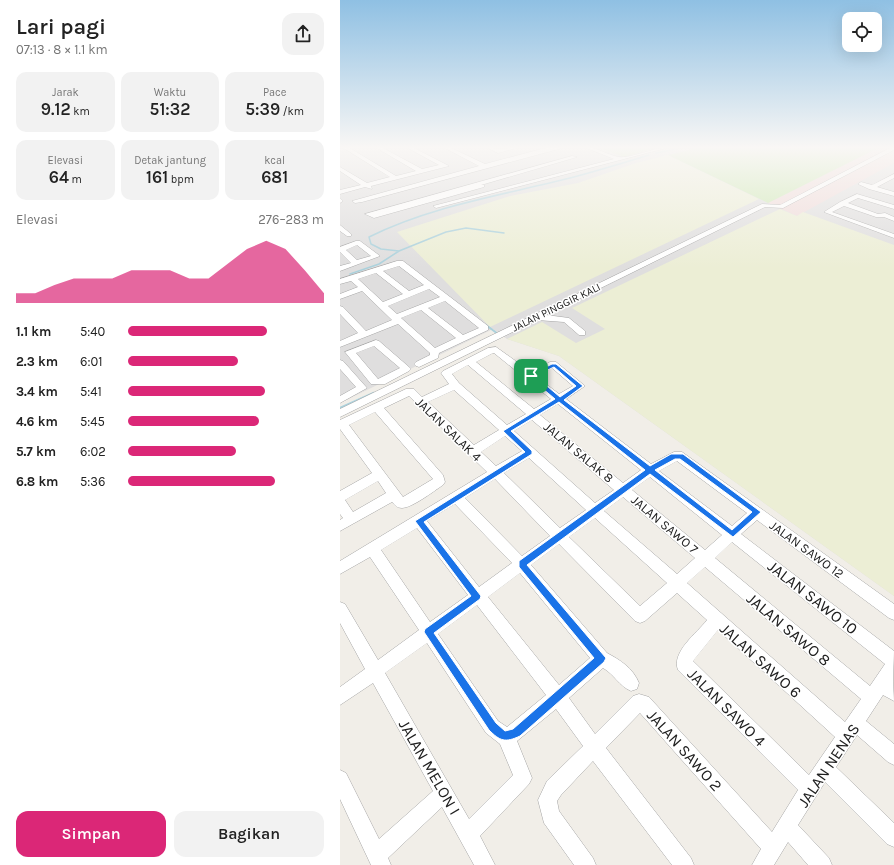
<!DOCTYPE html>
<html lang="id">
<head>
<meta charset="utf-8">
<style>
  body { margin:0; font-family:Karla,sans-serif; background:#f2f2f2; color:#222; height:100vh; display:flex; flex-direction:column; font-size:15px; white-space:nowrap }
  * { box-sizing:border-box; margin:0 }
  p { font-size:13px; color:#767676 }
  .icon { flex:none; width:22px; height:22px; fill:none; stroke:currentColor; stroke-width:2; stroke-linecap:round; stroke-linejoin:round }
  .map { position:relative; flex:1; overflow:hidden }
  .side { display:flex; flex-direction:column; background:#fff; width:340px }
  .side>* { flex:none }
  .fabs { position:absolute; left:502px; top:12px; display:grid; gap:8px }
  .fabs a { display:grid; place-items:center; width:40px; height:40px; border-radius:8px; background:#fff; box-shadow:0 4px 16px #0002; font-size:20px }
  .pin { position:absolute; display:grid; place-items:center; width:34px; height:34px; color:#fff; margin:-17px; border-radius:8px; box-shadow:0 2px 6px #0006 }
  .round { display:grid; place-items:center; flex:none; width:42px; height:42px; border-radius:12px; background:#f2f2f2 }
  .head { display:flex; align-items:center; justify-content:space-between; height:68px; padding:0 16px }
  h1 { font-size:22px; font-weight:600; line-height:30px }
  .metrics { display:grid; grid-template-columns:repeat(3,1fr); gap:6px; height:68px; padding:4px 16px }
  .metrics div { display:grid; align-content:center; border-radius:10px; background:#f2f2f2; text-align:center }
  .metrics b { font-size:17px; font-weight:600 }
  .metrics small { font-size:11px; font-weight:400 }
  .metrics p { font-size:11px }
  .chart { height:112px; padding:8px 16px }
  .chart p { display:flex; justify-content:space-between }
  .chart svg { width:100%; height:72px; margin-top:4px; fill:#db2777; opacity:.7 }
  .action { display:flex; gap:8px; margin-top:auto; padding:8px 16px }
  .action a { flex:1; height:46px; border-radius:12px; background:#db2777; color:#fff; font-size:16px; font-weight:600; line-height:46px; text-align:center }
  .action a+a { background:#f2f2f2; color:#222 }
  ul { padding:0 16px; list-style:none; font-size:13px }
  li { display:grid; grid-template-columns:64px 48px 1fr; align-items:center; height:30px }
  li i { height:10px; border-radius:5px; background:#db2777 }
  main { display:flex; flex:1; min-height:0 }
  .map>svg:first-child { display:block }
</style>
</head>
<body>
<main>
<section class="side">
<div class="head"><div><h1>Lari pagi</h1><p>07:13 · 8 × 1.1 km</p></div><a class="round"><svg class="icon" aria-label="share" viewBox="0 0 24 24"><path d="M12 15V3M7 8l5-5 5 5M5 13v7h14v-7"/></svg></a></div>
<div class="metrics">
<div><p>Jarak</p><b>9.12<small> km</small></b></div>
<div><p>Waktu</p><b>51:32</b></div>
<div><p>Pace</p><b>5:39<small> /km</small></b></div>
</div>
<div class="metrics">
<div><p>Elevasi</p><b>64<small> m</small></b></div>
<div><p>Detak jantung</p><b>161<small> bpm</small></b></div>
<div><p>kcal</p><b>681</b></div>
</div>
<div class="chart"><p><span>Elevasi</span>276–283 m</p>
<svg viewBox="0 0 160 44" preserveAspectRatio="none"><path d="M0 44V38L10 38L20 33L30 29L40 29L50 29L60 24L70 24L80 24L90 29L100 29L110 20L120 11L130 6L140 11L150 24L160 38V44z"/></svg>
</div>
<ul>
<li><b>1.1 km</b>5:40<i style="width:71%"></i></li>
<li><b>2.3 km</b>6:01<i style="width:56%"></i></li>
<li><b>3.4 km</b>5:41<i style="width:70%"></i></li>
<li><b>4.6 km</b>5:45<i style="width:67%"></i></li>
<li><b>5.7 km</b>6:02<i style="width:55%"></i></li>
<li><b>6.8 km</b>5:36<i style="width:75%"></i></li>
</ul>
<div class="action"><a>Simpan</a><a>Bagikan</a></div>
</section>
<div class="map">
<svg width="554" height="865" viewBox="0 0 554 865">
  <rect width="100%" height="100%" fill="#f1eee8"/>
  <path fill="#dfdede" d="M0 147H554V596L219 356 167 339 153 329 0 403Z"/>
  <path fill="#f0dad9" d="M540 147H554V163L457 216 428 203Z"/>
  <path fill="#eceed5" d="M328 155 419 199 150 327 57 232 170 196 238 183 296 163Z
    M440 209 457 216 463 212 554 245V596L219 356 167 339 202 322 236 343 265 329 232 308Z"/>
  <path fill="#cce8b1" d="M258 147H318L284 157Z
    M361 147H540L428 203 328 155Z"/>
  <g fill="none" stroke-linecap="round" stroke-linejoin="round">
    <path stroke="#abd1dc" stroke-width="1.5" d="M316 153 346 147
      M59 251 41 249 31 244 29 237C91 206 163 195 230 178 257 171 283 163 309 155
      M10 274 39 264 59 251 106 232 126 228 164 233"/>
    <path stroke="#abd1dc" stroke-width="2" d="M146 325 158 334"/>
    <path stroke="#abd1dc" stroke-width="2.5" d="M0 408 34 393"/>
    <defs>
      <path id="minor" d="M2 147H8L56 176 76 171 35 147H41L82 169 99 165 66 147H72L109 166 31 186 32 189 25 187 0 194V190L21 185 0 171V167L27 183 50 177Z
        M103 147H109L145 164 209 147H226L22 202 15 203 12 201 139 166Z
        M146 147 158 149 181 147 158 153Z
        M244 147C257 147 267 155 279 157 289 159 316 147 330 147L96 208 93 206 274 159Z
        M552 147H554V150L443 208 425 207 206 315 229 318 245 331V335H239L224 322 197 320 0 417V409L422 204 440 205Z
        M232 156 237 157 141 185H144V187L34 218 25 214Z
        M554 174V178L537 187 554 192V196L529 189 518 184 521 182 532 185Z
        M517 194 554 205V209L518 198 508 203 538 214 545 213 554 217V221L544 217H536L504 206 492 212 554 234V238L484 212 500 202Z
        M0 198 3 201 0 203Z
        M0 225 11 234V236H7L0 231Z
        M16 241H20L40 256 0 271V266L11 263 0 252V247ZM17 245 31 256 17 260 6 250Z
        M57 261H63L148 326V330L99 353 98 358 79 367 76 366 74 364 76 362 90 355V353L58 324 0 347V341L18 333 0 314V306L3 307 26 331 52 320 22 291 0 299V294L18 287 11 281 0 284V279ZM59 266 84 285 69 291 43 271ZM36 273 63 294 43 302 18 279ZM89 289 100 297 57 314 48 306ZM105 301 139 328 123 335 88 308ZM81 310 116 338 95 348 61 318Z
        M36 340 39 341 69 367 71 369 69 371 45 384H31L5 352ZM34 346 60 368 38 379 16 353Z
        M156 347 191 372 210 362H216L245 386 226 399 311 464 334 452H342L554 604V620L549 618 417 520 401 534 554 651 553 681 554 701 543 695 526 721 554 744V765L548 762 517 735 496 767 554 823V847L547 844 485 782 458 825 489 858 492 865H468L448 842 434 865H412L421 849 300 713 266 748 351 858 354 865H332L253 761 221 795 217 801 219 811 253 858 256 865H234L204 823 198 800 207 781 243 746 216 709 177 741 192 778 189 784 140 836 155 865H134L102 807 48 858 51 865H31L0 799V770L6 773 39 839 93 791 33 683 0 705V687L25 669 0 623V602L5 604 38 660 79 630 30 557 0 574V561L147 472 69 396 44 408 103 475 105 482 103 485C94 491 72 508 62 508 57 508 55 505 52 502L0 531V520L3 518 0 514V491L32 473 0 429V420L66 389H74L82 397 109 384 101 373 103 371 148 348ZM153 353H154L211 399 194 409 136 362ZM128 365 186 414 167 425 119 383 112 374ZM212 368 233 386 219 394 197 377ZM114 390 159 430 134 445 88 402ZM218 404 301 470 283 483 200 415ZM35 412 93 479 63 497 9 425ZM192 420 274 490 255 503 174 431ZM165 436 182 451 156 466 141 452ZM189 458 246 510 220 528 164 473ZM337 461 407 513 392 526 319 471ZM310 477 382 535 365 550 292 490ZM155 479 210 536 182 556 125 498ZM38 481 46 493 13 512 5 500ZM283 497 355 558 337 574 264 511ZM115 504 172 563 139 587 87 521ZM255 518 327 583 300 606 229 537ZM77 528 128 595 90 622 41 550ZM392 542 545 664 530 686 375 558ZM219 544 295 621 300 623 305 621 337 593 367 620C357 633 331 652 338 670L458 790 432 832 309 697 299 694 293 696 255 734 229 698 263 668C274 674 279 686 291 691L297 689 299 683C293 668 280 660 267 653L191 565ZM365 567 521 699 505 722 347 583ZM180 573 250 658 219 685 148 597ZM137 605 206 695 167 727 158 721 98 634ZM378 630 495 737 469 775 353 661ZM87 643 146 733 160 744 173 775 129 819 45 673Z
        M0 360 3 361 27 388 0 403V396L16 387 0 369Z"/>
    </defs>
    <use href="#minor" stroke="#a5a5a5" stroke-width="1"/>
    <use href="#minor" fill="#fff" fill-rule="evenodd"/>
  </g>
  <linearGradient id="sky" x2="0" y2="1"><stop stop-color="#8fc0e3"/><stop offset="0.55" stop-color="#f9f7f5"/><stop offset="1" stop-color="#f9f7f5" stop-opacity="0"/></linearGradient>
  <rect width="554" height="268" fill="url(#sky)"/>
  <path fill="#1a73e8" stroke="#fff" fill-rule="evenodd" d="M212 364H216L243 386 224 400 310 466 331 454H343L421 512 393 537 310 474 187 565 266 658 264 662 180 736C165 743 160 741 149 730L84 632 85 629 131 596 75 521 185 452 163 431 215 399 188 376ZM214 367 236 386 220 397 195 376ZM219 402 305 470 179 561V567L254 658 173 729 165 731 156 723 94 633 140 599 141 596 84 522 192 454V451L171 431ZM335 459H340L412 512 392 530 315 470Z"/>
  <g text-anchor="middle" stroke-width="3" stroke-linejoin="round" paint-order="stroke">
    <g font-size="11" fill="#212121" stroke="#fff">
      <text transform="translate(216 307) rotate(-26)" y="4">JALAN PINGGIR KALI</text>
    </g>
    <g font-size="13" fill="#212121" stroke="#fff">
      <text transform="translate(109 429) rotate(44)" y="5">JALAN SALAK 4</text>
      <text transform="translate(239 452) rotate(40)" y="5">JALAN SALAK 8</text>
      <text transform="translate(325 524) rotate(40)" y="5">JALAN SAWO 7</text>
      <text transform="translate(467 549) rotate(36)" y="5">JALAN SAWO 12</text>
    </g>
    <g font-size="16" fill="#212121" stroke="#fff">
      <text transform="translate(473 597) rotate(38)" y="6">JALAN SAWO 10</text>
      <text transform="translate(449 629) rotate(40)" y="6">JALAN SAWO 8</text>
      <text transform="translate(421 660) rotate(42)" y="6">JALAN SAWO 6</text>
      <text transform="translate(387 707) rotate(45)" y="6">JALAN SAWO 4</text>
      <text transform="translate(345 750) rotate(48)" y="6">JALAN SAWO 2</text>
      <text transform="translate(488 765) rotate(-56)" y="6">JALAN NENAS</text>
      <text transform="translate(90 767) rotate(60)" y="6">JALAN MELON I</text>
    </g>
  </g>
</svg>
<div class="fabs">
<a><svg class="icon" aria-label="locate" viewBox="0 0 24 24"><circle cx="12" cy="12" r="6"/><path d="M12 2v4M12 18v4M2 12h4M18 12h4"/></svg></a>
</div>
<div class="pin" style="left:191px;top:376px;background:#1e9e55"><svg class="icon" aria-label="arrive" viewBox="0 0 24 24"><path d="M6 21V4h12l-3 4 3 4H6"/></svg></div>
</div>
</main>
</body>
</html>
